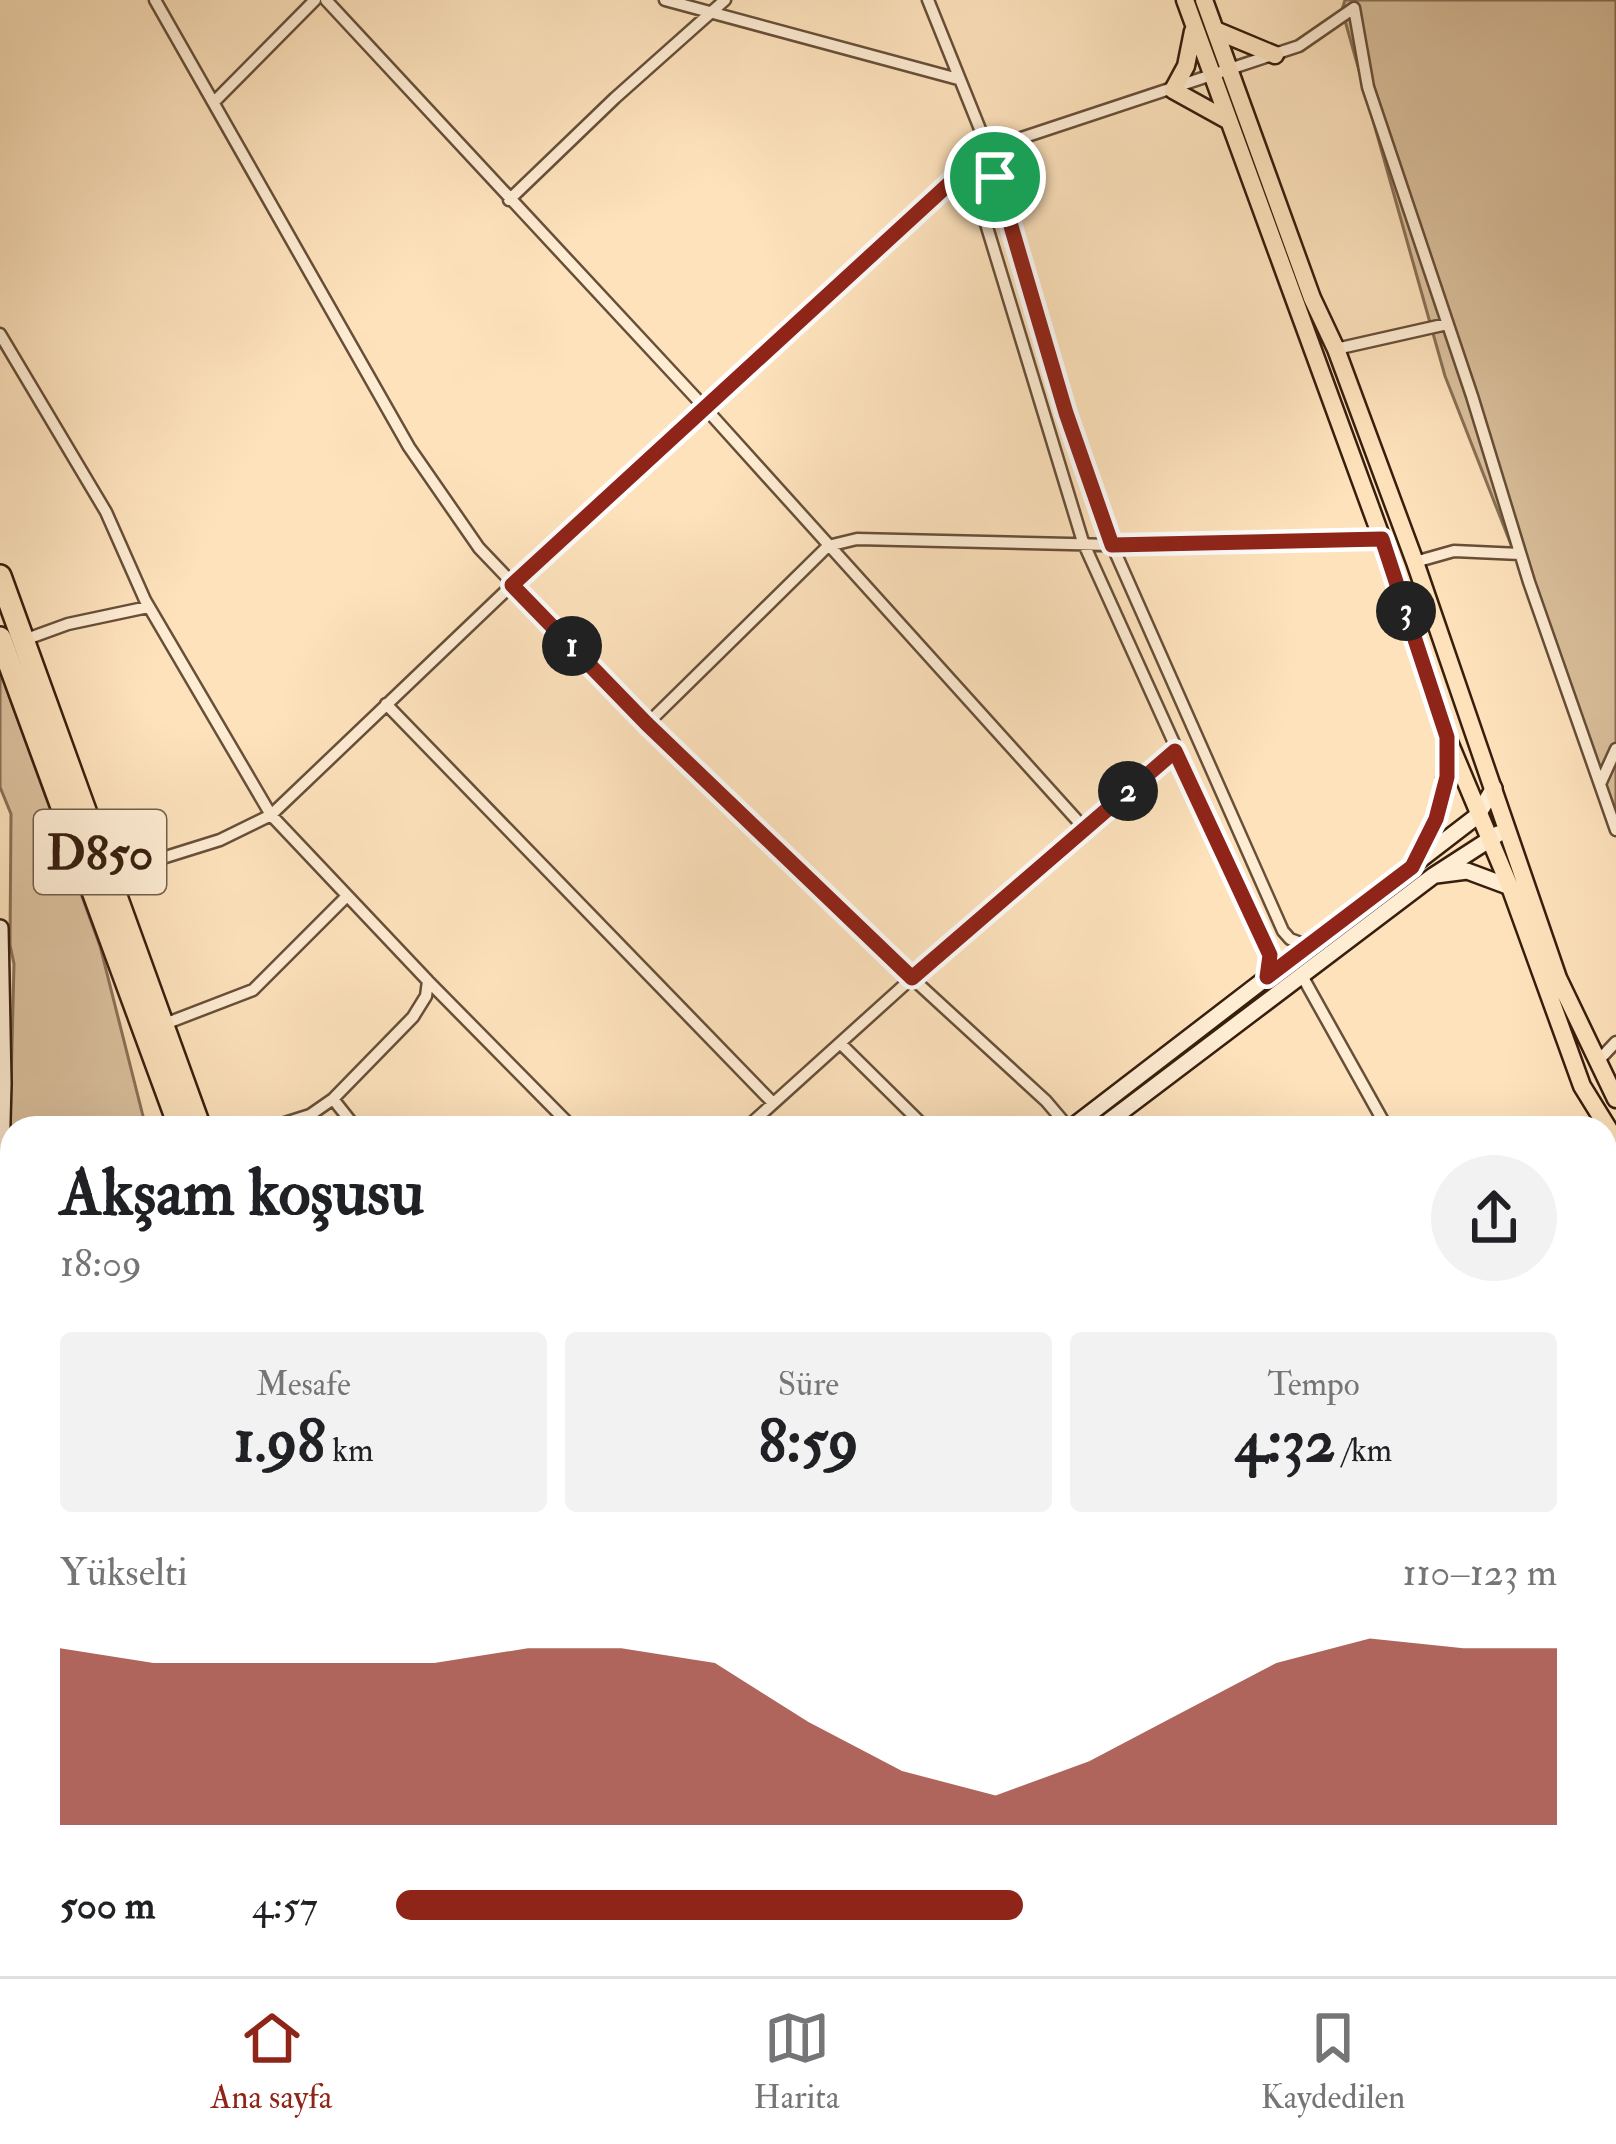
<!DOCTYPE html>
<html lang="tr">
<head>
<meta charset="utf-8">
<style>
  body { margin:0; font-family:"IM FELL Double Pica",serif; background:#f2f2f2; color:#202124; height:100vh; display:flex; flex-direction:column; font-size:45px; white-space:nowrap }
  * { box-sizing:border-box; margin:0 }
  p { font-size:39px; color:#757577 }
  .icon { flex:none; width:66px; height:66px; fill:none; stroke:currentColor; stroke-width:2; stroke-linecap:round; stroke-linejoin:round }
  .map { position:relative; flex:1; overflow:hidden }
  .panel { position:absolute; left:0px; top:1116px; width:1617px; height:861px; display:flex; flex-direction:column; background:#fff; border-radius:36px 36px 0 0; box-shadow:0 12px 48px #0002 }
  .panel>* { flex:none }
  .pin { position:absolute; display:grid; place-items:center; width:102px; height:102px; color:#fff; margin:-51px; border:6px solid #fff; border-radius:50%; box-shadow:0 3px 12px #0007 }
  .km { position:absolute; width:60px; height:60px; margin:-30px; border-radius:50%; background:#222; color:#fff; font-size:33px; line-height:60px; text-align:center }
  .round { display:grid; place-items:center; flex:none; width:126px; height:126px; border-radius:63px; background:#f2f2f2 }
  .head { display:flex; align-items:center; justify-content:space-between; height:204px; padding:0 60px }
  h1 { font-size:66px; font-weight:700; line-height:90px }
  .stats { display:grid; grid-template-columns:repeat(3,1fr); gap:18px; height:204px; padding:12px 60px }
  .stats div { display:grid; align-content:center; border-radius:12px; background:#f2f2f2; text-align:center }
  .stats b { font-size:60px; font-weight:700 }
  .stats small { font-size:33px; font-weight:400 }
  .stats p { font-size:33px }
  .chart { height:336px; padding:24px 60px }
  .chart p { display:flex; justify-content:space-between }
  .chart svg { width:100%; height:216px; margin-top:12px; fill:#8f2418; opacity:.7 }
  ul { padding:0 60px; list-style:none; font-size:39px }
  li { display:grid; grid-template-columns:192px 144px 1fr; align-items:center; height:90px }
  li i { height:30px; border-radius:15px; background:#8f2418 }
  .dock { display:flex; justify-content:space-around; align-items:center; height:168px; border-top:3px solid #e0e0e0; background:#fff; font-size:33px; color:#757577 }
  .dock a { display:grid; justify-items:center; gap:6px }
  .dock .current { color:#8f2418 }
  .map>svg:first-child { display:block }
</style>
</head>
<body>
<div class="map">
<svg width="1616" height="1976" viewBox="0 0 1616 1976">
  <rect width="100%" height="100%" fill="#fde2bc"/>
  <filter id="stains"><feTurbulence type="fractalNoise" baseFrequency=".00167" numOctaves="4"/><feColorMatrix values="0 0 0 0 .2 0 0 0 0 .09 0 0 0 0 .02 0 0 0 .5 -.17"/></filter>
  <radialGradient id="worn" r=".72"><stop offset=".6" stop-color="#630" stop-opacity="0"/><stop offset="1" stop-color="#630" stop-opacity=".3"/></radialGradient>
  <path fill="#dbc19e" stroke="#897056" stroke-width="3" d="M1345 0H1616V813L1445 376 1342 10Z
    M0 671 100 946 146 1128H12V1365L4 1366 14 964 10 945 11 814 0 787Z
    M3 1459H12V1590L4 1583Z"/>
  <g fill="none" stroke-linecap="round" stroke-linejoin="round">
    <defs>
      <path id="street" d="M155 0 409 447 479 548 647 724 912 978 1046 1101 1069 1128
        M326 0 707 410 1085 829
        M665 0 958 79
        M928 0 988 149 1066 413 1112 545 1283 931 1290 939 1309 946
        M214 102 315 0
        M969 168 1083 542 1270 955 1267 977
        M509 200 615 98 725 0
        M0 334 106 512 145 600 271 815 428 981 426 996 413 1017 333 1099 310 1115 269 1128
        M1336 349 1447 324
        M1415 562 1454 551 1520 554
        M24 640 68 624 148 607
        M386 704 773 1103
        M647 724 828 546 857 539 1112 545 1382 539
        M1601 782 1616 749
        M108 875 220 840 271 815 512 585 988 149 1299 46 1354 8 1368 87 1472 396 1529 582 1616 830
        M1301 974 1387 1128
        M428 981 573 1128
        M162 1025 253 990 345 898
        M840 1043 926 1128
        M1598 1061 1616 1042
        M333 1099 356 1128
        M746 1128 912 978 1176 751
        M1605 1441 1616 1434
        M1605 1505 1616 1524
        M1605 1720 1616 1713
        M0 1844 12 1852
        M181 1965 203 1976
        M532 1965 536 1976
        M832 1965 838 1976
        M1583 1965 1589 1976
        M690 1976 709 1965
        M1180 1976 1198 1965"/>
      <path id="secondary" d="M1416 860C1440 822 1447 783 1447 740
        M1436 875 1467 871 1510 887
        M0 928 3 1083 0 1196
        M1071 1128 1477 816 1494 788
        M1100 1128 1433 876 1498 834
        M0 1614H12
        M221 1965 225 1976
        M240 1965 244 1976
        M460 1965 464 1976"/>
      <path id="primary" d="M1185 0 1382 539 1447 737 1510 887 1582 1086 1616 1141
        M1204 0 1312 298 1336 349 1415 562 1558 978 1616 1099
        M1215 30 1275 55
        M1193 31 1186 66 1173 90 1229 121"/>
      <path id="highway" d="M0 576 200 1128
        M0 638 180 1128
        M483 1965 487 1976
        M503 1965 507 1976"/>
    </defs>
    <use href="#street" stroke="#684f39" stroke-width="15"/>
    <use href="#secondary" stroke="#371e0d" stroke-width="20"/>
    <use href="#primary" stroke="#371e0d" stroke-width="21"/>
    <use href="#highway" stroke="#371e0d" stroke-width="26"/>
    <use href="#street" stroke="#feecd3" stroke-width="10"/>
    <use href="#secondary" stroke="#feecd3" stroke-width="15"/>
    <use href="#primary" stroke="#fde2bc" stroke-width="16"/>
    <use href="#highway" stroke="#fde2bc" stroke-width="21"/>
  </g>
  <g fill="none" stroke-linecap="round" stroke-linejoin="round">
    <defs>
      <path id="route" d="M988 148 1066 413 1112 545 1382 539 1447 737V777L1436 819 1412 867 1267 977 1270 955 1175 751 912 978 647 724 512 585Z"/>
    </defs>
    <use href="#route" stroke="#fff" stroke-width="24"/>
    <use href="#route" stroke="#8f2418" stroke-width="15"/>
  </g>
  <g text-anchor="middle" stroke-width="10" stroke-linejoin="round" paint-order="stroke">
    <rect fill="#feecd3" stroke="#735c48" stroke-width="3" x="34" y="810" width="132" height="84" rx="9"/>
    <g font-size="48" font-weight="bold" fill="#371e0d">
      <text x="100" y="869">D850</text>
    </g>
  </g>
  <rect width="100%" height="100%" filter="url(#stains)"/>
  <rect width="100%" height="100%" fill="url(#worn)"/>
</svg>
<div class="pin" style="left:995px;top:177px;background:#1e9e55"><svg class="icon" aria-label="arrive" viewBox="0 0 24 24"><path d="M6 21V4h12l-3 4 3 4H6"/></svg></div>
<b class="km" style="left:572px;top:646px">1</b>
<b class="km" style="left:1128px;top:791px">2</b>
<b class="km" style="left:1406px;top:611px">3</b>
<section class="panel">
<div class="head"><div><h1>Akşam koşusu</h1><p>18:09</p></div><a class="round"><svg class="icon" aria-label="share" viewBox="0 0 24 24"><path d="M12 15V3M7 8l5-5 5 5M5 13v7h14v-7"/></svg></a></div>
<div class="stats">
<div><p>Mesafe</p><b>1.98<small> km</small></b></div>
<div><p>Süre</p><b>8:59</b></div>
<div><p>Tempo</p><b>4:32<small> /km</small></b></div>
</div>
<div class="chart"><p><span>Yükselti</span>110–123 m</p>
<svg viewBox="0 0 160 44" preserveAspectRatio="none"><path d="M0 44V8L10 11L20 11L30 11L40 11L50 8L60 8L70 11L80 23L90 33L100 38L110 31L120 21L130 11L140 6L150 8L160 8V44z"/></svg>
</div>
<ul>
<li><b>500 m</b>4:57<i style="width:54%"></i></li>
</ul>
</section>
</div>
<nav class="dock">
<a class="current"><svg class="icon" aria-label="home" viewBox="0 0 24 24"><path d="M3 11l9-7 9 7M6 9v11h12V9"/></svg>Ana sayfa</a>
<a><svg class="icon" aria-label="map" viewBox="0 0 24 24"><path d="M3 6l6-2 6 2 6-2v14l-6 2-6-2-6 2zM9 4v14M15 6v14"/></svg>Harita</a>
<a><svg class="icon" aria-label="saved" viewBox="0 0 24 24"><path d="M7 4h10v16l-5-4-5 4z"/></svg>Kaydedilen</a>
</nav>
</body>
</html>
